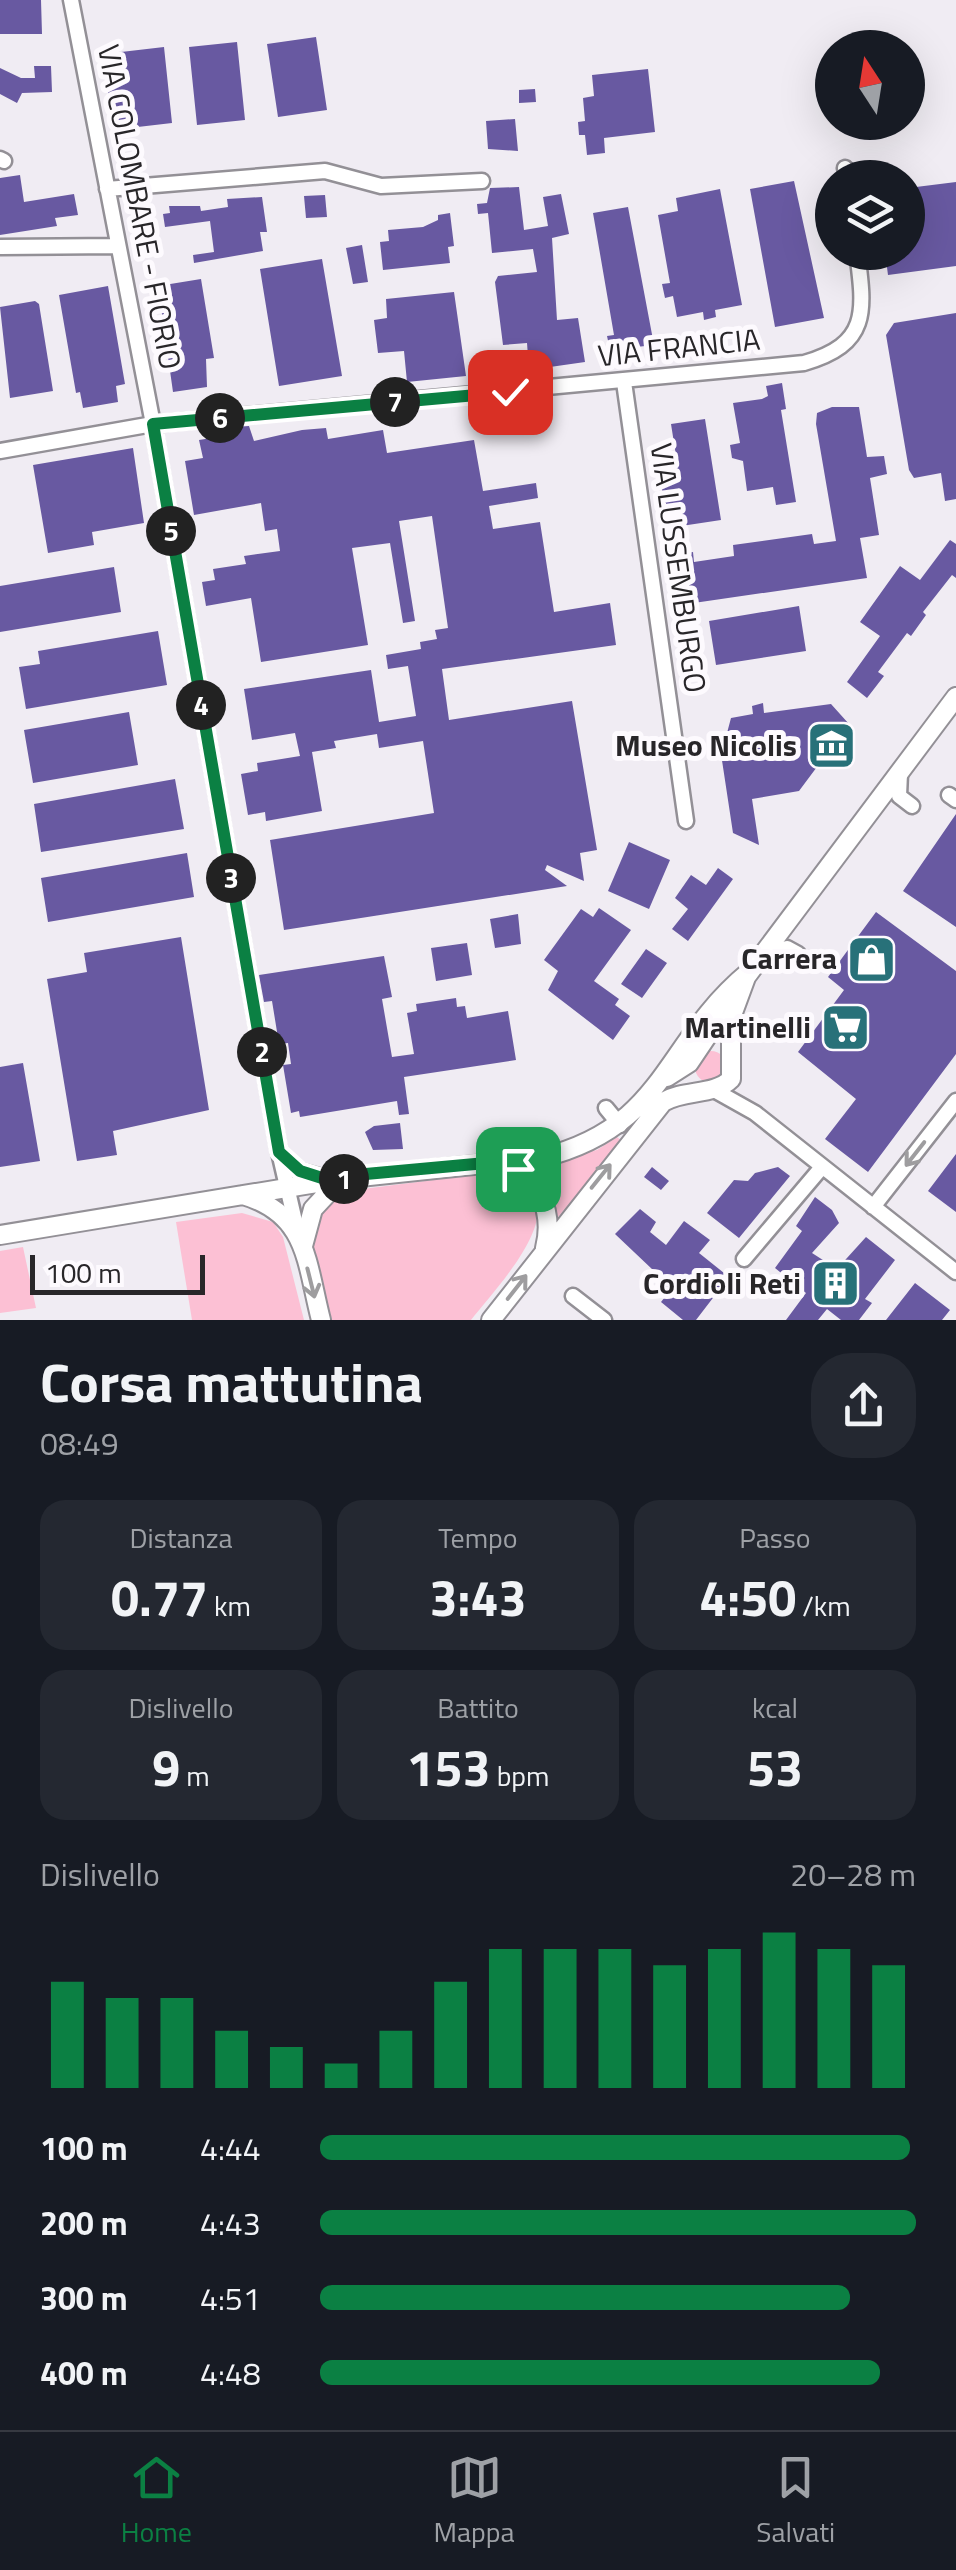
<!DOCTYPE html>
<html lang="it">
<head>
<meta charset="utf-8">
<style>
  body { margin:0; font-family:"Titillium Web",sans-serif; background:#242831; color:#f1f3f6; height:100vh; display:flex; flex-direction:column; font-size:38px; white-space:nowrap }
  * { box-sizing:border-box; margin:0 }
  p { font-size:32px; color:#9ea1a6 }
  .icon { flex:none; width:55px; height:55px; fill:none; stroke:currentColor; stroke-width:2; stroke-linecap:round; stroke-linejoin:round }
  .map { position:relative; height:1320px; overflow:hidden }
  .panel { display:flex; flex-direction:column; background:#171b24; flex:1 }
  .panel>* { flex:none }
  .needle { width:65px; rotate:348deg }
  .buttons { position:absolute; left:815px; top:30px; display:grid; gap:20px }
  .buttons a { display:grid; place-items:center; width:110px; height:110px; border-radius:50%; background:#171b24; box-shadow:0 10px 40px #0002; font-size:50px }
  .scale { position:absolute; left:30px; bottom:25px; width:175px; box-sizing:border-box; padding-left:10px; border:5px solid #282629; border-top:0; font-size:28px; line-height:35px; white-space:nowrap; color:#282629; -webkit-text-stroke:8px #fdfafe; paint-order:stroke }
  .pin { position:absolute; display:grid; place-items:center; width:85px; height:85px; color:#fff; margin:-42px; border-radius:20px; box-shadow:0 5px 15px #0006 }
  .km { position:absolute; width:50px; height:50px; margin:-25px; border-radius:50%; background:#222; color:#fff; font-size:28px; line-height:50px; text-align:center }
  .round { display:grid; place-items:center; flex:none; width:105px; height:105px; border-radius:40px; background:#242831 }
  .overview { display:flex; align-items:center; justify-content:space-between; height:170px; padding:0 40px }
  h1 { font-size:55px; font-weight:700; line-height:75px }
  .stats { display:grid; grid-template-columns:repeat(3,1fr); gap:15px; height:170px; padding:10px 40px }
  .stats div { display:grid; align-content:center; border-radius:25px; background:#242831; text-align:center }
  .stats b { font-size:50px; font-weight:700 }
  .stats small { font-size:28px; font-weight:400 }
  .stats p { font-size:28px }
  .chart { height:280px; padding:20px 40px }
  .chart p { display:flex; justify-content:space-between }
  .chart svg { width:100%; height:180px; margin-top:10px; stroke:#0b8043; stroke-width:6 }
  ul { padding:0 40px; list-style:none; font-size:32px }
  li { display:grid; grid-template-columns:160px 120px 1fr; align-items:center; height:75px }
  li i { height:25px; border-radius:12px; background:#0b8043 }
  .tab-bar { display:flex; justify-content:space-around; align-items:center; height:140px; border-top:2px solid #363941; background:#171b24; font-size:28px; color:#9ea1a6 }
  .tab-bar a { display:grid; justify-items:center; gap:5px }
  .tab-bar .active { color:#0b8043 }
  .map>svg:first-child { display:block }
</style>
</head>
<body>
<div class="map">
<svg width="956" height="1320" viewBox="0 0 956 1320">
  <rect width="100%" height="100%" fill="#f0ecf3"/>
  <path fill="#fcc0d4" d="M695 1067a16 16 0 1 1 32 0a16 16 0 1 1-32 0Z
    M617 1137 622 1141 553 1223 523 1166 597 1150Z
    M496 1172C591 1191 499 1284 471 1320H332L311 1239 318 1212 339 1192Z
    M242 1213 273 1222 283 1237 304 1320H192L176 1222Z
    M23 1247 36 1308 0 1313V1251Z"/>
  <path fill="#6859a1" d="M0 0H41L42 34H0Z
    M316 37 327 110 278 117 267 44Z
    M237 42 245 120 197 125 189 47Z
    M164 47 172 123 112 130 104 54Z
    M34 66H51L52 92 22 93 17 103 0 94V68L21 78H35Z
    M648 69 655 132 604 138 605 153 587 155 585 135H579L578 122 585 121 583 98 594 96 592 75Z
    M535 89 536 102 519 103V90Z
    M515 119 518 151 488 149 486 121Z
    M20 175 24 202 74 194 78 215 55 218 57 226 0 235V178Z
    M794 181 824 318 775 327 750 189Z
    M956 182V266L888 275 885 252H908V188Z
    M519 187 524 230 548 226 543 197 561 194 569 234 552 238 557 320 578 318 585 362 529 370 527 343 503 345 495 282 498 276 537 272 533 249 492 253 488 213 478 214 477 204 487 203 490 188Z
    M720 189 742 305 715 310 716 317 704 320 703 312 677 317 673 296 665 298 662 284 670 283 658 215 678 211 676 198Z
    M325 195 327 217 306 218 304 196Z
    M262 197 267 232H260L263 251 194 263 193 255 214 252 210 221 165 227 163 214 170 213 169 206H200L201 211 228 207 227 199Z
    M628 207 654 345 610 350 607 336 614 335 593 213Z
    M450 213 454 246 448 247 450 263 383 270 380 242 389 241 388 230 423 227 438 220V215Z
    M362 245 368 282 353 284 346 248Z
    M322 259 342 376 279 386 260 269Z
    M201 279 214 358 206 359 207 387 173 392 158 286Z
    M108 286 125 384 116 386 118 402 83 408 80 392 76 393 59 295Z
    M454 292 466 376 407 382 404 351 378 353 374 320 387 318 386 299Z
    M35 301 39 304 53 391 10 398 0 307Z
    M956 313V499L945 501 941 473 914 478 909 470 886 335 894 323Z
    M782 383 786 409 781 410 796 502 776 505 773 487 747 491 743 461 732 458 730 445 740 443 733 403 762 399 768 396 766 386Z
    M832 407H859L867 457 884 456 887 474 870 478 879 535 860 538 867 578 680 605 673 555 693 552 694 562 734 556 733 545 812 534 814 544 836 541 816 424 817 413Z
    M705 419 721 520 668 528 658 464 677 462 671 424Z
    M249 426 254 441 302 430 326 428 328 439 383 430 387 453 474 440 483 491 536 483 538 498 489 506 493 529 540 522 554 612 610 603 616 645 442 669 449 720 572 701 597 850 580 853 584 881 547 865 545 870 567 886 284 930 270 840 434 813 423 741 379 748 377 734 334 741 336 748 312 752 322 811 266 821 265 812 248 815 241 774 258 771 257 763 300 756 295 733 252 740 244 689 371 670 379 722 416 716 408 666 388 669 386 655 421 649 420 642 437 639 435 630 448 628 432 516 399 521 415 621 403 623 390 543 352 548 368 645 261 662 251 598 206 606 202 582 215 580 213 569 246 564 244 556 280 551 277 529 265 531 261 503 194 515 185 461 203 458 199 440 236 434 235 427Z
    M133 448 144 523 92 532 94 545 48 553 33 465Z
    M950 540 956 544V578L952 575 923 612 926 615 911 636 907 633 878 672 884 676 867 698 847 682 880 636 860 622 900 566 920 580Z
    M114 567 121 612 0 632V586Z
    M799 606 806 651 716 665 709 621Z
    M158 631 167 685 26 709 19 667 40 664 38 651Z
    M763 703 764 713 831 704 849 724 799 791 752 799 759 845 733 833 718 734 727 733 731 718 753 714 752 706Z
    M129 712 138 765 33 783 24 730Z
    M175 779 184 829 41 852 34 804Z
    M956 814V927L903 891Z
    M629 842 670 860 649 909 608 891Z
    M187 853 194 897 48 922 41 878Z
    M718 868 733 879 688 941 672 929 688 909 675 898 691 875 706 885Z
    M599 908 631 930 594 981 619 999 615 1005 630 1016 613 1040 548 990 558 971 544 960 581 909 593 917Z
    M876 912 956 971V1054L868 1172 825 1139 856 1099 798 1052 844 990 828 977Z
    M518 914 521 944 495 948 490 919Z
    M181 937 209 1110 113 1131 117 1155 77 1161 47 979 87 972 84 953Z
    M467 943 472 975 436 981 431 948Z
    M646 949 667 963 642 998 621 984Z
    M384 956 392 997 382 999 392 1057 414 1054 407 1013 417 1011 416 1004 456 998 457 1007 465 1006 467 1018 508 1011 516 1060 404 1077 409 1114 399 1115 397 1101 300 1117 299 1111 291 1113 283 1065 291 1064 288 1043 279 1044 272 1001 264 1002 259 975Z
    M23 1063 40 1161 0 1167V1067Z
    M400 1123 403 1149 373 1150 365 1132 374 1126Z
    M956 1154V1212L928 1191Z
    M652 1167 669 1181 661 1190 644 1177Z
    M778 1167 790 1176 739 1238 707 1213 734 1180 748 1181 755 1173Z
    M815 1197 832 1210 839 1223 812 1253 837 1269 866 1237 895 1260 865 1299 872 1303 859 1320H841L827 1309 818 1320H786L806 1293 775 1268 802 1231 796 1226Z
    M640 1209 656 1222 650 1232 666 1245 684 1221 710 1240 699 1253 729 1277 696 1320H683L661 1302 672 1288 615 1234Z
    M915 1283 950 1310 942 1320H886Z"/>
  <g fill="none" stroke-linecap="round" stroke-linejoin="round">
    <defs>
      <path id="minor" d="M71 0 153 424 279 1152 297 1230
        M0 159 4 161
        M845 168 847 178
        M107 189 325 171 381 186 482 181
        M0 247 118 246
        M624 382 686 821
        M0 451 153 424 804 363C869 344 865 313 857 252
        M900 773 899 796 912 806
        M949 795 956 800
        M764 953 787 948 798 954
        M714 1090 755 1113 956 1272
        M606 1108 620 1125
        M279 1153 300 1171 325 1178
        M873 1207 956 1101
        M744 1259 822 1167
        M573 1296 604 1320"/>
      <path id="major" d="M743 981 956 697
        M667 1077 689 1063 724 1011
        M500 1162C539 1171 554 1213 545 1248
        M243 1195C308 1214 306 1262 321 1320
        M0 1235 341 1179 541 1158C667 1127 662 1044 749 972
        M303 1246 313 1209 340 1180
        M491 1320 663 1102C685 1089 714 1096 731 1079V1018L748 972"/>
    </defs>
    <use href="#minor" stroke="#939096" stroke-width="19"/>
    <use href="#major" stroke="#939096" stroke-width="22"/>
    <use href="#minor" stroke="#fff" stroke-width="14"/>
    <use href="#major" stroke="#fff" stroke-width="18"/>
  </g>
  <defs><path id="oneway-shaft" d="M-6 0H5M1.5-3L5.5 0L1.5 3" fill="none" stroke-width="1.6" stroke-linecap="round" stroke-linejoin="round" transform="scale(2.5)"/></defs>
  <g stroke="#9e9d9f">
    <use href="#oneway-shaft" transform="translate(915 1154) rotate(128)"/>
    <use href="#oneway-shaft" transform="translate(601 1176) rotate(-51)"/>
    <use href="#oneway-shaft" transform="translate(311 1283) rotate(76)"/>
    <use href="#oneway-shaft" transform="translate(517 1287) rotate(-52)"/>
  </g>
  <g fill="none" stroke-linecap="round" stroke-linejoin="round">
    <defs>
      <path id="route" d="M510 392 153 424 279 1152 300 1171 322 1178 497 1162 518 1169"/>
    </defs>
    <use href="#route" stroke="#fff" stroke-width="20"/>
    <use href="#route" stroke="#0b8043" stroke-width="12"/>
  </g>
  <defs>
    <symbol id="museum-square" viewBox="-11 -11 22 22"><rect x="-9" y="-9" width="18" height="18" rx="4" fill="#287179" stroke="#fdfafe"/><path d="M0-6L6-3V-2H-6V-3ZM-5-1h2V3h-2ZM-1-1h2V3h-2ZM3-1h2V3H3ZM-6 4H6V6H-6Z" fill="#fff"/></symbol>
    <symbol id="shop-square" viewBox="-11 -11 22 22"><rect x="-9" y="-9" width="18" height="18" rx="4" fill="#287179" stroke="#fdfafe"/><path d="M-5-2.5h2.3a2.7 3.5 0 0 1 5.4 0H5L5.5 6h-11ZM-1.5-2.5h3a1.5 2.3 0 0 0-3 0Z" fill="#fff"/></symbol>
    <symbol id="supermarket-square" viewBox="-11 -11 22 22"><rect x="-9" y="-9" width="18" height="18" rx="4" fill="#287179" stroke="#fdfafe"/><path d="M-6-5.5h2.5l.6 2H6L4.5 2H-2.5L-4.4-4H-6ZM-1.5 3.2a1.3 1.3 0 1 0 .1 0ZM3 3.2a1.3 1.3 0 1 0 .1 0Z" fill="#fff"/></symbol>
    <symbol id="building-square" viewBox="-11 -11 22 22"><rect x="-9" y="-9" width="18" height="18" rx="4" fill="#287179" stroke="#fdfafe"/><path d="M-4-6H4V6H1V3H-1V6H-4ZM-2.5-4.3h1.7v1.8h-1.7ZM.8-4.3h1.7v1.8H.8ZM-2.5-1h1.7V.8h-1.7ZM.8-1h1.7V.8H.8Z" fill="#fff"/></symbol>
  </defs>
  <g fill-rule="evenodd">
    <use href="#museum-square" x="804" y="718" width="55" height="55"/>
    <use href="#shop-square" x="844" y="932" width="55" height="55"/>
    <use href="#supermarket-square" x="818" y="1000" width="55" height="55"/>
    <use href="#building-square" x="808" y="1256" width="55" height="55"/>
  </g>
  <g text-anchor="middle" stroke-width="10" stroke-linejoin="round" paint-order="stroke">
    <g font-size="30" fill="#282629" stroke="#fdfafe">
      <text transform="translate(139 207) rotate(79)" y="10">VIA COLOMBARE - FIORIO</text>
      <text transform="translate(679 348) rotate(-6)" y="10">VIA FRANCIA</text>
      <text transform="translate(678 568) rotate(82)" y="10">VIA LUSSEMBURGO</text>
    </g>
    <g font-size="30" font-weight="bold" fill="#282629" stroke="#fdfafe" text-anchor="end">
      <text x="797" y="756">Museo Nicolis</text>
      <text x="837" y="969">Carrera</text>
      <text x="811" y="1038">Martinelli</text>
      <text x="801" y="1294">Cordioli Reti</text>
    </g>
  </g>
</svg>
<div class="buttons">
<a><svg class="needle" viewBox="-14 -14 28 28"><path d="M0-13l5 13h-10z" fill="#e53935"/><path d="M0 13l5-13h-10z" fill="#9ea1a6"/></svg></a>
<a><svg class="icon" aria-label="layers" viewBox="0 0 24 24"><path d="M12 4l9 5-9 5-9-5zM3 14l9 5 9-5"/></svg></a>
</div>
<div class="scale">100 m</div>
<div class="pin" style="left:518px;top:1169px;background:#1e9e55"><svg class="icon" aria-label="arrive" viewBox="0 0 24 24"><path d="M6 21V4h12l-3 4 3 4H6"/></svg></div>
<div class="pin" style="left:510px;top:392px;background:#d93025"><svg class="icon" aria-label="check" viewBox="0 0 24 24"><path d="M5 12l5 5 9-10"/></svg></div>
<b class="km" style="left:344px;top:1179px">1</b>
<b class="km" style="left:262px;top:1052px">2</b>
<b class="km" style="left:231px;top:878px">3</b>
<b class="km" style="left:201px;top:705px">4</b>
<b class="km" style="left:171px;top:531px">5</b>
<b class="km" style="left:220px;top:418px">6</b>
<b class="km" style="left:395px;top:402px">7</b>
</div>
<section class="panel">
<div class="overview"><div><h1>Corsa mattutina</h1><p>08:49</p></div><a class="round"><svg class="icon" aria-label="share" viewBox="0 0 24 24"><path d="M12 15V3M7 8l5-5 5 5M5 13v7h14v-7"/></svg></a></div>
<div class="stats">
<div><p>Distanza</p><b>0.77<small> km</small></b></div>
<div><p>Tempo</p><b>3:43</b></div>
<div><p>Passo</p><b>4:50<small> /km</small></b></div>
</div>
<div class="stats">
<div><p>Dislivello</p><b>9<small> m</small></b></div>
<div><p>Battito</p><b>153<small> bpm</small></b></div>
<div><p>kcal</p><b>53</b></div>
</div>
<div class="chart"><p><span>Dislivello</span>20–28 m</p>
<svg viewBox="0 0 160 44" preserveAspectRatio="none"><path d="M5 44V18M15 44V22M25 44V22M35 44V30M45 44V34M55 44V38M65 44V30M75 44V18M85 44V10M95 44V10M105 44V10M115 44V14M125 44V10M135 44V6M145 44V10M155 44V14"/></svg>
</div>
<ul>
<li><b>100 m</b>4:44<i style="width:99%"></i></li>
<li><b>200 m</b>4:43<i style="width:100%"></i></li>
<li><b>300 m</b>4:51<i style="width:89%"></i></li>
<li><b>400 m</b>4:48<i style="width:94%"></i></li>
</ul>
</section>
<nav class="tab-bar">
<a class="active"><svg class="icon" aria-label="home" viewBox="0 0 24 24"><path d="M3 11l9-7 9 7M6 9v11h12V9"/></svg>Home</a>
<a><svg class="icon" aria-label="map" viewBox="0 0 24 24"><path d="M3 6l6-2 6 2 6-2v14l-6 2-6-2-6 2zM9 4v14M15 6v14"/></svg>Mappa</a>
<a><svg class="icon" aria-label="saved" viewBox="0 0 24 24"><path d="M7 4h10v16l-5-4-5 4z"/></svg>Salvati</a>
</nav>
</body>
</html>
